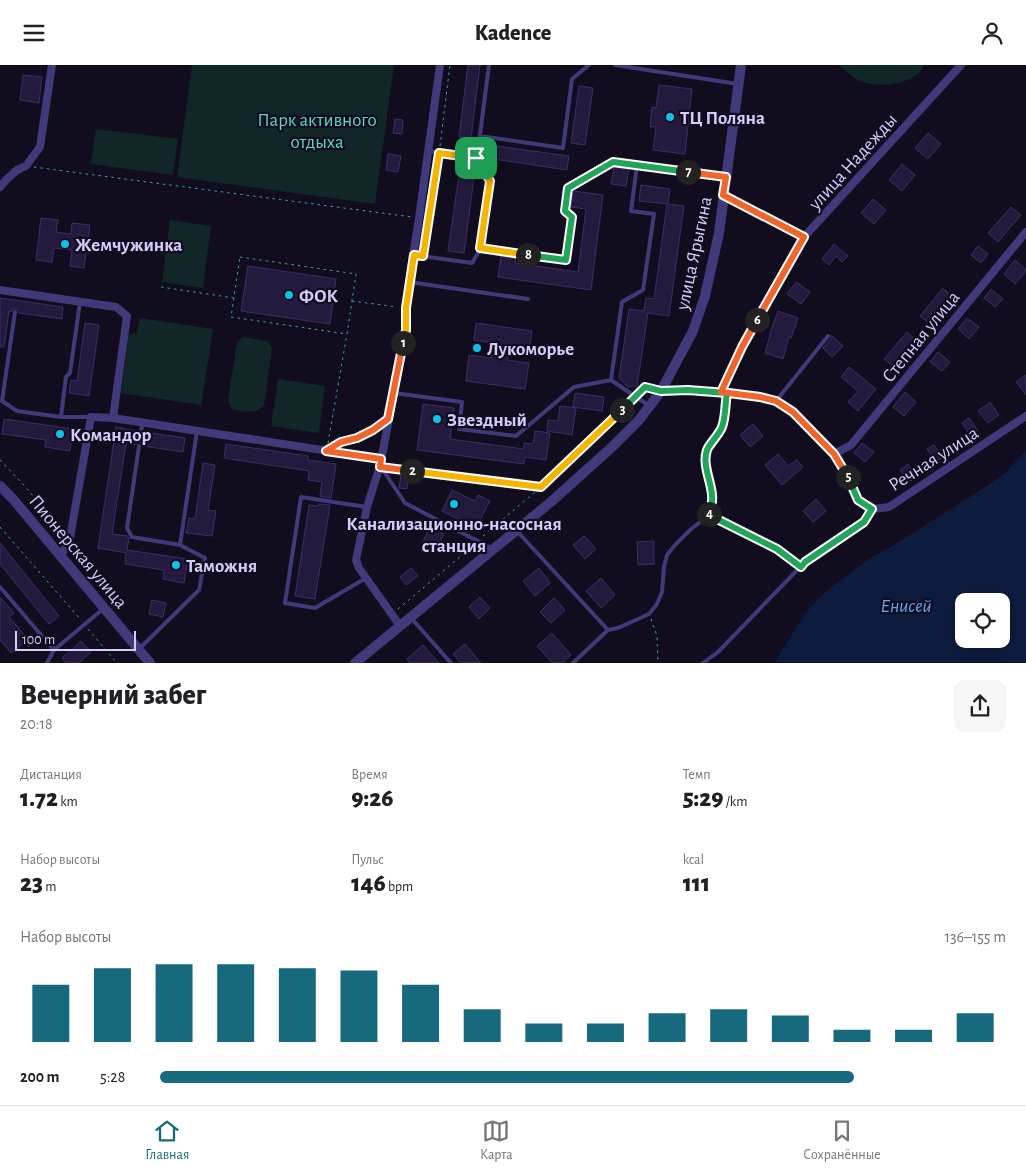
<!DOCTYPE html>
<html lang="ru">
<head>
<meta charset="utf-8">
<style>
  body { margin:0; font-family:"Alegreya Sans",sans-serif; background:#f6f6f6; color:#202124; height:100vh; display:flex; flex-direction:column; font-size:19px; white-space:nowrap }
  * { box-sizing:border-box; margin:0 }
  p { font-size:16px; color:#757577 }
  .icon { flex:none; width:28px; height:28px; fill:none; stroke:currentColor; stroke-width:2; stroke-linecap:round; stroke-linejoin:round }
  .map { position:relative; height:598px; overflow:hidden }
  .side { display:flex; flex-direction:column; background:#fff; flex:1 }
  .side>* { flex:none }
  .fabs { position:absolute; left:955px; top:528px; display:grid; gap:10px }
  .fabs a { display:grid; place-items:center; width:55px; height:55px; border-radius:10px; background:#fff; box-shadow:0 2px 12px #0003; font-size:25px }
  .scale { position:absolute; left:15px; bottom:12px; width:121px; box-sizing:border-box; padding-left:5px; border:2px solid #d5ccfc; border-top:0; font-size:14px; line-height:18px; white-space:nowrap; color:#d5ccfc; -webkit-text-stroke:4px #110d1e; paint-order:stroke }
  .pin { position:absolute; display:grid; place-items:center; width:42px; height:42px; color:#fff; margin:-21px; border-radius:10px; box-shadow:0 2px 8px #0006 }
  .km { position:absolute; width:25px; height:25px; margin:-12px; border-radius:50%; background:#222; color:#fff; font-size:14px; line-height:25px; text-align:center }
  .round { display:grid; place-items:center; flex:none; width:52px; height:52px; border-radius:10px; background:#f6f6f6 }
  .overview { display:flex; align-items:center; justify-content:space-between; height:85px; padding:0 20px }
  h1 { font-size:28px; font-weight:800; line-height:38px }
  .metrics { display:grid; grid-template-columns:repeat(3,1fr); gap:8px; height:85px; padding:5px 20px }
  .metrics div { display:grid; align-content:center }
  .metrics b { font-size:25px; font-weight:800 }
  .metrics small { font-size:14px; font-weight:400 }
  .metrics p { font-size:14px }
  .chart { height:140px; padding:10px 20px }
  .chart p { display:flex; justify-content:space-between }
  .chart svg { width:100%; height:90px; margin-top:5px; stroke:#176a7d; stroke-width:6 }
  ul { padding:0 20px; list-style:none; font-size:16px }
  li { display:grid; grid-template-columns:80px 60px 1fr; align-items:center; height:38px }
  li i { height:12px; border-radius:6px; background:#176a7d }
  header { display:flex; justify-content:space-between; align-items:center; height:65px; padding:0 20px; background:#fff; font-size:22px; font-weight:800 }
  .menu { display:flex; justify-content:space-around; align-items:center; height:70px; border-top:1px solid #e0e0e0; background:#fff; font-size:14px; color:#757577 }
  .menu a { display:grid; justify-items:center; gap:2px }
  .menu .on { color:#176a7d }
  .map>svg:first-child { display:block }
</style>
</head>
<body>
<header><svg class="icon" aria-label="menu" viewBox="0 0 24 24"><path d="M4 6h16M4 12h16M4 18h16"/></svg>Kadence<svg class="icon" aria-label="person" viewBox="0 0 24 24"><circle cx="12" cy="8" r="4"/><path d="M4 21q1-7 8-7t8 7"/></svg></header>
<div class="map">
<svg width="1026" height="598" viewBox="0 0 1026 598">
  <rect width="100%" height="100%" fill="#110d1e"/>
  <path fill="#102627" d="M192 0H394L375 139 177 112Z
    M839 0H924C923 2 922 5 920 7 906 21 875 23 858 15 851 11 845 6 839 0Z
    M96 64 178 74 173 110 91 99Z
    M170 155 211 161 203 223 162 217Z
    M140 253 213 264 201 340 121 328 129 269 137 268Z
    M243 272 267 276 272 283 264 341 256 346 244 347 232 344 228 336 237 277Z
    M278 314 325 321 319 368 271 361Z"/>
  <path fill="#0d1b3d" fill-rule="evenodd" d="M1026 385V597H775L804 550 816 536 835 519 869 494 894 480 990 419 1006 407ZM964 536H1001V574H964Z"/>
  <path fill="#241a3e" stroke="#3d2d68" d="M468 0H480L471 74 459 72Z
    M23 10 42 12 39 38 20 35Z
    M659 20 692 24 685 89 653 85 656 62H650L652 42 656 43Z
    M579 21 593 23 585 80 571 78Z
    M395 54 403 55 402 69 393 68Z
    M928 68 941 79 928 94 915 83Z
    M489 80 569 91 567 105 487 93Z
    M388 89 401 91 398 107 386 105Z
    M457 99 477 101 479 105 478 112H474L464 188 448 186 459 110 455 109Z
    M902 99 915 110 902 126 889 115Z
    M614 102 629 104 626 121 611 119Z
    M641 120 670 124 668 139 684 141 669 251 648 248 637 321 628 322 619 313 629 244 644 246 646 233 654 234 667 139 639 136Z
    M573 126 603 130 591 225 498 212 501 190 515 192V198L578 207 586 144 571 142Z
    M873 134 886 145 874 159 861 148Z
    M1011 142 1021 150 998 177 988 168Z
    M41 153 58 155 56 167 71 169 72 158 90 160 84 203 70 201 72 185 54 183 52 197 36 195Z
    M834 179 848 191 842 197 836 191 829 200 822 194Z
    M978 181 988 189 981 198 971 190Z
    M1015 195 1026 205V206L1015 219 1004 209Z
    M248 201 336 214 330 259 241 246Z
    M796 217 810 227 801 239 787 229Z
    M943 223 953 232 930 259 920 251Z
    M991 224 1003 234 995 242 984 233Z
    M0 233 63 242 62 254 19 248 17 244H13L11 247 9 246 4 282H0Z
    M778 246 798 253 791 273 789 272 783 294 765 288 771 266Z
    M967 253 979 262 969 274 958 264Z
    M85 258 99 260 89 331 69 328 71 315 77 316Z
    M476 258 532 266 530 281 510 279 507 295 529 298 525 324 466 316 469 290 491 293 493 278 474 275Z
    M907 267 916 275 894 302 884 294Z
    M831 270 843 281 832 292 823 283 831 273Z
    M938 287 950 297 942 306 930 297Z
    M849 302 876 324 858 346 848 337 858 326 841 312Z
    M1026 310V330L1016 317Z
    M905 327 916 337 904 351 893 342Z
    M575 328 604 332 602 346 573 342Z
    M990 337 999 350 988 358 978 346Z
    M423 339 454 343 450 374 524 384V378L533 379 535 366 550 368 546 395 525 392 524 399 417 385Z
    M560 341 576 343 572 370 547 366 548 355 558 356Z
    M969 353 978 366 971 371 962 358Z
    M4 354 73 364 70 386 45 382 46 375 2 369Z
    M753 359 763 371 750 382 740 370Z
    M116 362 137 366 138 368 141 370 143 369 145 367 185 373 183 387 143 381 140 377 137 378 135 380 126 379 112 469 127 471 129 473 127 485 188 494 184 518 163 514 164 505 125 499 126 488 98 483Z
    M862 378 874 387 865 397 854 388Z
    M226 379 308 391V395L336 399 331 433 320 431 322 417 308 415 309 406 224 393Z
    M934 380 943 392 936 397 927 384Z
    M778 389 788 401 797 395 803 402 782 420 765 400Z
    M203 398 215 400 208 445 216 446 212 471 186 468 189 453 195 454Z
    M908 399 918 411 909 417 900 405Z
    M401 410 409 412 407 424 399 423Z
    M452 425 475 436 478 430 490 436 474 466 462 460 464 457 442 446Z
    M816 434 826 446 813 457 803 446Z
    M319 439 330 440 315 534 295 531 309 440 318 441Z
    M430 462 444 469 436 486 422 479Z
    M584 471 596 484 585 494 573 480Z
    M654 476V499L638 500 637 477Z
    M0 478 59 551 49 559 0 499Z
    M411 503 418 511 406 520 400 512Z
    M539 503 550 518 535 531 523 516Z
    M601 513 615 530 601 543 586 526Z
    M0 532 14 548 9 552 28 574 11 588 0 575Z
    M480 532 490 543 479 554 469 542Z
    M554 533 565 545 551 558 540 547Z
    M152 535 166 538 163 552 149 549Z
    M552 568 571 590 562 598H552L537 581Z
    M81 576 91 587 79 598H66L62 593Z
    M465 579 481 598H461L453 589Z
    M423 580 439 598H410L407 594Z"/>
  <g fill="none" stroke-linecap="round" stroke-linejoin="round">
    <path stroke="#33a8a9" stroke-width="1" stroke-dasharray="2.5 4" stroke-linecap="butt" d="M440 81 450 0
      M34 102 412 152
      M424 185 438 92
      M240 192 356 209 347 269 231 252Z
      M161 222 234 233
      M352 236 397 242
      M640 328 645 323 651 324
      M328 378 347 269
      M338 379 341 377 357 373 379 360
      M0 395 21 417 63 465
      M388 403 541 422
      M714 453 777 483 795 498
      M0 462 81 555
      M483 471 541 422 631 336
      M398 544 473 481
      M651 554 657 571 658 598
      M88 564 117 598"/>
    <path stroke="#413a7a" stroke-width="4" d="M615 0 738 19
      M480 71 563 83 572 14 589 0
      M429 86 477 93
      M637 100 631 146 654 149 643 225 622 237 611 315 648 340
      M481 183 566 195 572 152 565 146 568 123 613 97 725 112
      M414 190 472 198 481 183 490 116 477 93 489 0
      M409 217 528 234
      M15 247 2 336 17 346 61 352H91
      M394 328 462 337 459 364 516 371 574 322 611 315
      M776 336 828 271
      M61 352 66 312 70 308 80 237
      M141 366 143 357
      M139 381 127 463 132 472 180 480
      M381 402 405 438 491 483
      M366 442 301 432 285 538 315 543 366 513
      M516 465 608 565 573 598
      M0 522 54 585
      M412 554 451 598
      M608 565 618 563 649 549 657 539 662 527 664 502 667 490 675 480 690 465 709 450 712 442 713 431 708 413 706 395 707 383 715 375 722 363 725 348 727 328
      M139 584 199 525 205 493 180 480 197 366
      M47 598 54 585 103 544
      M703 598 718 587 805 497 864 457 873 444"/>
    <path stroke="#413a7a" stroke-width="8" d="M0 122 7 114 17 105 26 101 40 82 52 0
      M723 130 804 172
      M0 225 116 242 127 251 113 353 91 352 70 473 61 491
      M661 326 688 325 721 327 760 331 776 336 793 347 834 389 849 413 858 435 873 444 889 442 1026 351
      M721 327 742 282 804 172 961 0
      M113 353 381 394
      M834 389 851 380 1026 167
      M400 561 359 503 356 495 367 442 380 401 406 265 405 243 419 153 440 0"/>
    <path stroke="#413a7a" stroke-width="10" d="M0 421 13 434 150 598
      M355 598 552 436 611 383 639 355 661 326 693 266 705 231 719 168 741 0"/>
  </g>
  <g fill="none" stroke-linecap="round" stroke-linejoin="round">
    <defs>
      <path id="split-1" d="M403 278 406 265V243L414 190 423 191 439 88 476 93"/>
      <path id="split-2" d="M403 278 388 354 373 365 357 373 341 377 326 386 381 394 380 402 412 406"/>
      <path id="split-3" d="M412 406 541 422 622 345"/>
      <path id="split-4" d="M622 345 645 322 661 326 688 325 727 328C725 339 726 351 722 362 719 370 709 379 707 385 702 399 711 416 712 430 713 437 711 443 709 449"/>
      <path id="split-5" d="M709 449V450L777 484 801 502 805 497 864 457 872 444 858 435 848 412"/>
      <path id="split-6" d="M757 255 742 282 721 327 760 332 776 336 793 347 834 389 848 412"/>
      <path id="split-7" d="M688 107 726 112 723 130 804 172 757 255"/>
      <path id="split-8" d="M528 190 566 195 572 152 565 146 568 123 613 97 688 107"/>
      <path id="split-9" d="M476 93 490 116 480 183 528 190"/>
    </defs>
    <use href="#split-1" stroke="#fff" stroke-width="10"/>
    <use href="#split-2" stroke="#fff" stroke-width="10"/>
    <use href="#split-3" stroke="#fff" stroke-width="10"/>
    <use href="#split-4" stroke="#fff" stroke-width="10"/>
    <use href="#split-5" stroke="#fff" stroke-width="10"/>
    <use href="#split-6" stroke="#fff" stroke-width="10"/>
    <use href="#split-7" stroke="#fff" stroke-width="10"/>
    <use href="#split-8" stroke="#fff" stroke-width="10"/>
    <use href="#split-9" stroke="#fff" stroke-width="10"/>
    <use href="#split-1" stroke="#f5b400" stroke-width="6"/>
    <use href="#split-2" stroke="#f0652b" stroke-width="6"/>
    <use href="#split-3" stroke="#f5b400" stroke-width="6"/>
    <use href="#split-4" stroke="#22a559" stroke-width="6"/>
    <use href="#split-5" stroke="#22a559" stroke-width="6"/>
    <use href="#split-6" stroke="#f0652b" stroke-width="6"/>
    <use href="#split-7" stroke="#f0652b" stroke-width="6"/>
    <use href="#split-8" stroke="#22a559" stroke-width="6"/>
    <use href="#split-9" stroke="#f5b400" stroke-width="6"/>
  </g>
  <g fill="#0cc3e9" stroke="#110d1e" stroke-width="2">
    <circle cx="670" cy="52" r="5"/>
    <circle cx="65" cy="179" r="5"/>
    <circle cx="289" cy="230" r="5"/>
    <circle cx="477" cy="283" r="5"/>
    <circle cx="437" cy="354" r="5"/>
    <circle cx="60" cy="369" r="5"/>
    <circle cx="454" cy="439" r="5"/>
    <circle cx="176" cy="500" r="5"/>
  </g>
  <g text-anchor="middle" stroke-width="4.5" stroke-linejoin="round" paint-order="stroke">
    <g font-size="19" font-weight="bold" fill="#d5ccfc" stroke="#110d1e" text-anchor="start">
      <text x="680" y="59">ТЦ Поляна</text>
      <text x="75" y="186">Жемчужинка</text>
      <text x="299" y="237">ФОК</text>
      <text x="487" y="290">Лукоморье</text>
      <text x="447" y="361">Звездный</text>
      <text x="70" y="376">Командор</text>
      <text x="454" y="465" text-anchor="middle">Канализационно-насосная<tspan x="454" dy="22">станция</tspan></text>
      <text x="186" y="507">Таможня</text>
    </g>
    <g font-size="19" fill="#5dd8c2" stroke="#110d1e">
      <text x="317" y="61">Парк активного<tspan x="317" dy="22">отдыха</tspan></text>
    </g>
    <g font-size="19" fill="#d5ccfc" stroke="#110d1e">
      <text transform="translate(852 96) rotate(-48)" y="7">улица Надежды</text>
      <text transform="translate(693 188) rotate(-78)" y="7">улица Ярыгина</text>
      <text transform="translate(920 271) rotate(-51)" y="7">Степная улица</text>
      <text transform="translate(933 393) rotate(-33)" y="7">Речная улица</text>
      <text transform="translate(79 486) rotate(50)" y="7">Пионерская улица</text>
    </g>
    <g font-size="20" font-style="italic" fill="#60a6f7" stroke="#110d1e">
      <text x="906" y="547">Енисей</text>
    </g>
  </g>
</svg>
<div class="fabs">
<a><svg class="icon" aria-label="locate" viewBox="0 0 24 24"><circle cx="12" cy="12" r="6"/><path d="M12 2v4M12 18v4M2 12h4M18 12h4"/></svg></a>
</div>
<div class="scale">100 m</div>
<div class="pin" style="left:476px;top:93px;background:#1e9e55"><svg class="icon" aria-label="arrive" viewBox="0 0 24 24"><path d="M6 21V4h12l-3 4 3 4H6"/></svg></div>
<b class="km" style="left:403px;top:278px">1</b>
<b class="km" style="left:412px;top:406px">2</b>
<b class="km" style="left:622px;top:345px">3</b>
<b class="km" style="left:709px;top:449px">4</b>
<b class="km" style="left:848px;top:412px">5</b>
<b class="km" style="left:757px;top:255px">6</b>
<b class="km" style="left:688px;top:107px">7</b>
<b class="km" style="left:528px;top:190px">8</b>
</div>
<section class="side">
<div class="overview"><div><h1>Вечерний забег</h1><p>20:18</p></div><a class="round"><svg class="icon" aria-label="share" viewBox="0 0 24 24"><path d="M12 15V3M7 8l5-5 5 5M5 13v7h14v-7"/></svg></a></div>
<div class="metrics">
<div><p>Дистанция</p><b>1.72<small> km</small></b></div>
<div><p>Время</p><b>9:26</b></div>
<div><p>Темп</p><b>5:29<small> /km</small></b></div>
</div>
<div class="metrics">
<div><p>Набор высоты</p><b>23<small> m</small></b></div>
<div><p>Пульс</p><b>146<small> bpm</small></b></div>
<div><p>kcal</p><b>111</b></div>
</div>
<div class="chart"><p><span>Набор высоты</span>136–155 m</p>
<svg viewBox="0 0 160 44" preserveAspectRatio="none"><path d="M5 44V16M15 44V8M25 44V6M35 44V6M45 44V8M55 44V9M65 44V16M75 44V28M85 44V35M95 44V35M105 44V30M115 44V28M125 44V31M135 44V38M145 44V38M155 44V30"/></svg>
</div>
<ul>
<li><b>200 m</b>5:28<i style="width:82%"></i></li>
</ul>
</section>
<nav class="menu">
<a class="on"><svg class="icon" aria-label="home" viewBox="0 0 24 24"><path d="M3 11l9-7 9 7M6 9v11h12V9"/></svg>Главная</a>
<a><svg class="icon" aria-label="map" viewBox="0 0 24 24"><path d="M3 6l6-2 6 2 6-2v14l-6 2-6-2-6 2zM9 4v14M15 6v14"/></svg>Карта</a>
<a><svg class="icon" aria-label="saved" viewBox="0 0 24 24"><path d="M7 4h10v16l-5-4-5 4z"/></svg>Сохранённые</a>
</nav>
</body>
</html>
